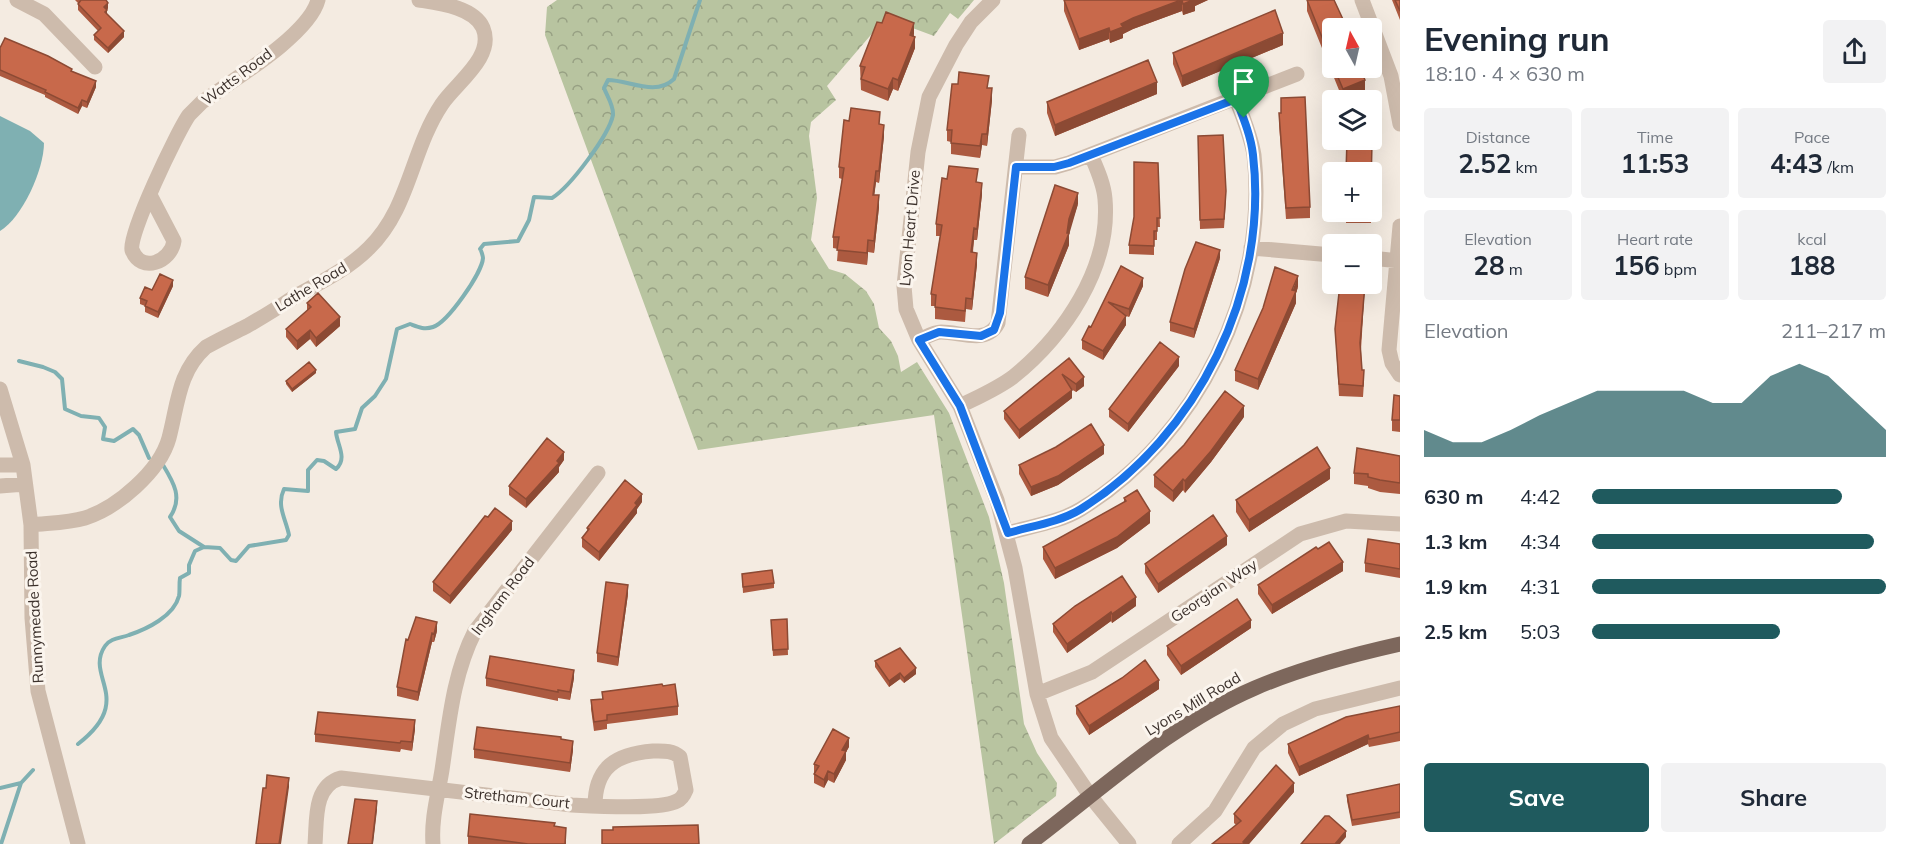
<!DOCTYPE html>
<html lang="en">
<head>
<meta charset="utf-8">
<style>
  body { margin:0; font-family:Mulish,sans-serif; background:#f2f2f3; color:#1f2937; height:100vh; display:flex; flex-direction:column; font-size:22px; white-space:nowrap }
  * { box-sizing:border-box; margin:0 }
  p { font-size:20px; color:#747a83 }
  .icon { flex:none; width:33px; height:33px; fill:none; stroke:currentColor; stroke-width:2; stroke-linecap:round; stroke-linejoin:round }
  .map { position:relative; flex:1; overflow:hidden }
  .panel { display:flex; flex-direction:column; background:#fff; width:510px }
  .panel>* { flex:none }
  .needle { width:39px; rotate:352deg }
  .controls { position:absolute; left:1322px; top:18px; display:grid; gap:12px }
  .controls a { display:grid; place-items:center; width:60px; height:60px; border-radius:6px; background:#fff; box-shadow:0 6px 24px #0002; font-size:30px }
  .pin { position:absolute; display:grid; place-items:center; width:51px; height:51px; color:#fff; margin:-62px -26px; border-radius:50% 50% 50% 0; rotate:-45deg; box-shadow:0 0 6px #0007 }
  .pin .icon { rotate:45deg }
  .round { display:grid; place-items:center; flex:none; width:63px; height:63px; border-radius:6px; background:#f2f2f3 }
  .head { display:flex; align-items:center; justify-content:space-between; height:102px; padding:0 24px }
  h1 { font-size:33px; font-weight:700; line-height:45px }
  .stats { display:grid; grid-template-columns:repeat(3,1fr); gap:9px; height:102px; padding:6px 24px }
  .stats div { display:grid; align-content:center; border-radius:6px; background:#f2f2f3; text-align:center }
  .stats b { font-size:26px; font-weight:700 }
  .stats small { font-size:16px; font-weight:400 }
  .stats p { font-size:16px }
  .chart { height:168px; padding:12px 24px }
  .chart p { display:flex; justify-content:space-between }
  .chart svg { width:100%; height:108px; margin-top:6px; fill:#1f5a5e; opacity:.7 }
  .action { display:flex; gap:12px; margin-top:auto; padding:12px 24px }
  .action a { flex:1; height:69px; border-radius:6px; background:#1f5a5e; color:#fff; font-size:24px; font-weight:700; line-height:69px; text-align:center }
  .action a+a { background:#f2f2f3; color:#1f2937 }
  ul { padding:0 24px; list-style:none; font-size:20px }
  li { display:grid; grid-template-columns:96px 72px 1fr; align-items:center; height:45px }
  li i { height:15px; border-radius:8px; background:#1f5a5e }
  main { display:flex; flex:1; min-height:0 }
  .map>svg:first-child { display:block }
</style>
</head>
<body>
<main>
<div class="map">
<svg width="1400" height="844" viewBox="0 0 1400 844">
  <defs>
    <pattern id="park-crowns" width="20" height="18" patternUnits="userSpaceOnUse" patternTransform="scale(1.5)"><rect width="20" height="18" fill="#b8c4a0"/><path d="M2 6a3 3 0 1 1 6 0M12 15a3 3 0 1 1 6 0" fill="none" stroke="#97a083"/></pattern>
  </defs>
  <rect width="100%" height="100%" fill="#f4ebe1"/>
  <path fill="url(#park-crowns)" d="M557 0H974L958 19 950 13 934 36 891 20 882 22 827 86 836 100 811 122 809 136 817 198 811 240 829 269 845 274 866 291 874 304 879 328 891 341 898 356 901 372 917 362 949 413 989 517 1004 583 1024 724 1037 753 1057 783 1056 796 994 844 934 415 698 450 545 35 547 7Z"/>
  <path fill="#7fb0b2" d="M0 116 30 131 44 143C44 169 23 217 0 231Z"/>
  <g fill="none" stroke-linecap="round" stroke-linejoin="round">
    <path stroke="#7fb0b2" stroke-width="4" d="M19 361 43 367 55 372 62 379 65 409 81 416 99 418 105 427 103 439 114 441 133 429 139 435 149 458
      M163 465C174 483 183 498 170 517L179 531 204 547
      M78 744C136 699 84 677 105 646 110 638 121 638 129 635 147 629 174 616 179 596 180 591 179 584 180 578L189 573V565L195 551 204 547 220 548 231 560 236 561 249 546 286 540 289 535C286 519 276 506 284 489L308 491V470L317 460 324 461 336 469C348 458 337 445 336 432L355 429 362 408 375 396 386 379 397 329 410 324C418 327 424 330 433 327 448 322 482 273 483 258 483 257 481 249 480 249L484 244 518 241 529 220 534 197 552 198C570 187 609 135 613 115 614 106 607 96 604 88L608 80C629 80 655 97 674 79L700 0
      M0 788 21 783 33 770
      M1 844 21 783"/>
    <path stroke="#cdbbac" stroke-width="15" d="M17 0 44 14 95 67
      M993 0 971 22 956 45 929 97 918 152 904 286 906 309 919 340 960 406 997 500 1015 568 1037 694 1051 738 1091 797 1129 844
      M1362 0 1391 76 1400 124
      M1016 167H1055L1069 163 1297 74
      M150 195 174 241C171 262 141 274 132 250 127 237 178 130 189 115 193 111 198 106 202 102 233 80 309 35 318 0
      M1400 226 1389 350 1392 363 1400 375
      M1251 248 1332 255
      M1371 258 1400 261
      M919 340C926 337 934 332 941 332 961 332 987 345 998 323L1019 135
      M0 389 23 465 31 525 32 618 38 691 78 844
      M960 406C978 397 997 389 1013 377 1064 336 1111 268 1105 199 1104 184 1097 169 1091 155
      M0 465H23
      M0 486 25 484
      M31 525C48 523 68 523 85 518 117 508 160 471 169 438 178 404 178 372 206 347 220 339 233 333 247 326 265 316 283 304 301 293 325 280 349 268 369 248 410 208 411 150 442 104 456 83 495 57 483 28 474 7 438 3 419 0
      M1008 533C1032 526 1060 522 1081 509 1198 437 1269 291 1254 155 1251 136 1243 117 1236 99
      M1037 694 1092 672 1300 534 1346 521 1400 524
      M315 844C317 820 313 786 341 778L572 805C593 806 662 810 677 801 682 799 684 795 686 790L680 757C672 750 663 751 653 751 616 754 595 767 595 806
      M433 844C431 819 438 795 442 770 449 723 453 674 475 631L598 473
      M1179 844 1215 811 1254 748 1283 724 1315 709 1400 688"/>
    <path stroke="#7d675c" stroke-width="15" d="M1029 844C1102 789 1171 724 1255 688 1301 668 1351 655 1400 644"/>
  </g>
  <path fill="#ac5a40" d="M75 0H106L108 8 107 10V14L124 37 108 53 94 40V35L98 31 78 10V3Z
    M1064 0H1208L1195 6V11L1183 15 1182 11 1133 29 1123 34V38L1110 43 1109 39 1079 50 1064 11Z
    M1307 0 1332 28V68H1360L1365 91 1343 100 1307 11Z
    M1392 0H1400V20Z
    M914 34V36L915 48 898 91 893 89 888 101 861 90 860 66Z
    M1283 45 1182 87 1173 64V53Z
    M0 48 72 71 96 87 87 108 82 106 78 114 45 97V95L0 76Z
    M988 88 992 100 987 146 982 145 980 158 951 154V142L947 141V130Z
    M1157 94 1055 136 1047 113V102Z
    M1281 98 1310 207V218L1286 219 1279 124V113H1281Z
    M1371 115H1372V155L1347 140H1371Z
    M880 124 884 136 879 183 876 182 874 195 879 207 874 253 868 252 867 265 837 261 838 249 833 248V237L842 179 839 178V167Z
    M1198 136 1226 200 1224 228 1200 229Z
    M1158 163 1160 227H1157V240H1154V255L1129 254V245Z
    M982 194 977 240H974L973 252 977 264 972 310 966 309 965 322 935 319V306H931V294L940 236H936V224Z
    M1078 204 1069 231V245L1048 297 1025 289V277Z
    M1346 212H1371V223H1346Z
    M1220 258 1194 338 1170 331V322Z
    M1121 266 1143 286 1129 317 1126 316V325L1103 360 1082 349V340L1091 327Z
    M1365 284 1361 350 1362 370 1364 382 1363 397 1339 396 1335 329Z
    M173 286 158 318 145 312V306L140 304V298L152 290Z
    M1298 287 1296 293V303L1258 390 1235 381V370Z
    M307 303 340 326 316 347 310 339 297 350 286 337V329L307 311Z
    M1069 358 1084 386 1076 392 1071 389 1072 398 1019 439 1004 419V411Z
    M1179 366 1128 432 1109 417V409Z
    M316 373 292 392 286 384V381Z
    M1400 396V432L1392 431V420Z
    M1244 417 1211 462 1185 493 1183 490 1173 502 1154 487V475Z
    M1104 454 1058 485 1031 496 1019 474V465Z
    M1400 456V494L1380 492 1368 488V486L1354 484V473Z
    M564 460 559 467V472L526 508 509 495V486Z
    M1330 479 1249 532 1236 512V500Z
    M1124 498 1150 523 1117 548 1055 579 1043 559V547L1124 503Z
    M642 502 637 509V513L599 561 582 547V538L587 532V528Z
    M512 530 450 604 433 591V582Z
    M1400 544V578L1365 572V563Z
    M1227 545 1158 593 1145 573V564Z
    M1318 549 1343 571 1272 614 1258 594V585Z
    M742 574 774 583V588L743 593Z
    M628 594 618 666 597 662V653Z
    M1136 606 1112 623 1111 621 1067 653 1053 632V624Z
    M787 619 788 655 773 656 771 620Z
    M1251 628 1181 675 1167 655V646Z
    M437 631 434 642H432L418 701 397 696V687L408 640Z
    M875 661 916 674 904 683 900 679 889 687 875 667Z
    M486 678H574L570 700 558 698V701L486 686Z
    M1122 678 1159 689 1089 735 1076 714V706Z
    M663 686 678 706V715L607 724V729L594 731 591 709V700L602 699V692Z
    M1400 706V741L1369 747 1368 744 1299 776 1288 753V744Z
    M415 729 412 751 401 749 400 752 315 742V734Z
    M561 739 573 750 570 772 474 758V749Z
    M849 747 846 752V760L834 783 828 780 824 788 814 783V764Z
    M1400 784V818L1352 826 1347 801V795Z
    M1294 792 1249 844H1212L1236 825 1234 823V814Z
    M555 826 566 836V844H468V836Z"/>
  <path fill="#8c4a34" d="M1182 0V11L1133 29 1123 34V38L1110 43V32L1121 24 1133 18Z
    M1193 0H1208L1195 6V11L1183 15V4Z
    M108 3V8L107 10V16L104 7Z
    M914 23V34L910 47V35Z
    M1109 28V39L1079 50V39Z
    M124 31V37L108 53V48Z
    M1283 33V45L1182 87V76Z
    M915 37V48L898 91V80Z
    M893 78V89L888 101V89Z
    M1365 80V91L1343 100V89Z
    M96 81V87L87 108V102Z
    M1157 82V94L1055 136V125Z
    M992 88V100L987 146V134Z
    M82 100V106L78 114V108Z
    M884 125V136L879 183V171Z
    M982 134V145L980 158V146Z
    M876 171V182L873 206V195Z
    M982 183V194L977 240V229Z
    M1078 193V204L1069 235V233V245L1048 297V285L1067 233 1069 219Z
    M879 195V207L874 253V241Z
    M974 228V240L971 263V252Z
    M868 240V252L867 265V253Z
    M1220 250V258L1194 338V329Z
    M977 253V264L972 310V299Z
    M1298 276V287L1296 293V303L1258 390V379Z
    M1143 278V286L1129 317V309Z
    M173 280V286L158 318V312Z
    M1365 284 1360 355V343Z
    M1126 316V325L1103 360V351Z
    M340 317V326L316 347V338Z
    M310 330V339L297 350V341Z
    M1179 357V366L1128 432V424Z
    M316 370V373L292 392V389Z
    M1084 377V386L1076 392V384Z
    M1072 390V398L1019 439V430Z
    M1244 406V417L1211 462 1185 493V481Z
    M1104 445V454L1058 485 1031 496V487Z
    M564 452V460L559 467V472L526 508V499Z
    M1330 468V479L1249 532V520Z
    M1183 479V490L1173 502V491Z
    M642 494V502L637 509V513L599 561V552Z
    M1150 511V523L1117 548 1055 579V568Z
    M512 521V530L450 604V596Z
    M1227 536V545L1158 593V584Z
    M1343 562V571L1272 614V605Z
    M628 585V594L618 666V657Z
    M1136 597V606L1112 623V614Z
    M1111 612V621L1067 653V644Z
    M1251 620V628L1181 675V666Z
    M437 622V631L434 642V634Z
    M432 633V642L418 701V692Z
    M916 668V674L904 683V678Z
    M574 670V678L570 700V692Z
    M900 673V679L889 687V681Z
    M1159 680V689L1089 735V726Z
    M415 720V729L412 751V742Z
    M1368 735V744L1299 776V767Z
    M849 738V747L846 752V760L834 783V774L842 750Z
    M573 741V750L570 772V763Z
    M828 771V780L824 788V780Z
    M289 778V787L281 844H279Z
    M1294 783V792L1249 844H1243V842Z
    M377 801V810L373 844H372Z
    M1346 831V837L1340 844H1335Z"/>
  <path fill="#c8694b" stroke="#8c4a34" stroke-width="1.5" d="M81 0H106L108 3 104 7 107 10 105 12 124 31 108 48 94 35 101 28 78 4Z
    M1064 0H1181L1133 18 1121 24 1123 27 1110 32 1109 28 1079 39Z
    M1182 0H1193L1183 4Z
    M1307 0H1334L1347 28H1332V62Z
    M1395 0H1400V11Z
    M1275 10 1283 33 1182 76 1173 53Z
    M886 12 914 23 910 35 915 37 898 80 893 78 888 89 861 79 865 67 860 66 877 22 882 23Z
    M5 38 48 56 72 69 71 71 96 81 87 102 82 100 78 108 45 92 46 90 0 70V48Z
    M1148 60 1157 82 1055 125 1047 102Z
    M1334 68H1360L1365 80 1343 89Z
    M959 72 989 76 987 88H992L987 134H982L980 146 951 143 952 130H947L952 84H958Z
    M1305 97 1310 207 1286 208 1279 113H1281V98Z
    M851 108 880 112 879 124 884 125 879 171H876L873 195H879L874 241 868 240 867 253 837 250 839 237H833L844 168 839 167 844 120 849 121Z
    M1371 115 1372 135H1371Z
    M1223 135 1226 191 1224 219 1200 220 1198 136Z
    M1347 140H1365V143H1372L1371 186V172H1346Z
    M1134 162 1158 163 1160 218H1157V231H1154V246L1129 245 1134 217Z
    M949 166 978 169 976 182 982 183 977 229 974 228 971 252 977 253 972 299 966 298 965 311 935 307 936 295 931 294 942 225 936 224 942 178 947 179Z
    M1055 185 1078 193 1069 219 1067 233H1069L1048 285 1025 277Z
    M1196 242 1220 250 1194 329 1170 322 1185 269Z
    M1121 266 1143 278 1129 309 1108 302 1126 316 1103 351 1082 340 1089 326 1091 327Z
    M1275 267 1298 276 1292 290 1296 291 1258 379 1235 370 1263 308Z
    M160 274 173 280 158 312 145 306 147 301 140 298 145 287 152 290Z
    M1340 284H1365L1360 343 1362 370H1364L1363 386 1339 384 1335 329Z
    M318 293 340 317 316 338 310 330 297 341 286 329 311 307 307 303Z
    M1160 342 1179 357 1128 424 1109 409Z
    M1069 358 1084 377 1076 384 1062 374 1072 390 1019 430 1004 411Z
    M309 362 316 370 292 389 286 381Z
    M1225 391 1244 406 1211 451 1185 481 1183 479 1173 491 1154 475 1184 445Z
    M1394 395 1400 396V420H1392Z
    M1091 424 1104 445 1058 476 1031 487 1019 465 1056 447Z
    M547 438 564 452 557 461 559 463 526 499 509 486Z
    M1317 447 1330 468 1249 520 1236 500Z
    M1357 448 1400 456V483L1380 480 1368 477V474L1354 473Z
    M625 480 642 494 635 503 637 505 599 552 582 538 589 529 587 528Z
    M1137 490 1150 511 1117 537 1055 568 1043 547 1126 501 1124 498Z
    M495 508 512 521 450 596 433 582 485 516 488 517Z
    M1213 515 1227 536 1158 584 1145 564Z
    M1368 539 1400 544V569L1365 563Z
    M1329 542 1343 562 1272 605 1258 585 1316 547 1318 549Z
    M772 570 774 583 743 587 742 574Z
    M1122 576 1136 597 1112 614 1111 612 1067 644 1053 624 1075 606Z
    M606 582 628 585 618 657 597 653Z
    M1237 599 1251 620 1181 666 1167 646Z
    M416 617 437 622 434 634 432 633 418 692 397 687 406 639 408 640Z
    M787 619 788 649 773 650 771 620Z
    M900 648 916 668 904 678 900 673 889 681 875 661Z
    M490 656 574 670 570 692 558 690V692L486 678Z
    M1145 660 1159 680 1089 726 1076 706 1122 678Z
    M662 684 663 686 675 684 678 706 607 715V720L594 722 591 700 603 699 602 692Z
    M1400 706V732L1369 739 1368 735 1299 767 1288 744 1346 717Z
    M318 712 415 720 412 742 401 741 400 743 315 734Z
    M477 727 561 737V739L573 741 570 763 474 749Z
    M833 729 849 738 842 750 846 751 834 774 828 771 824 780 814 774 819 766 814 764Z
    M1276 765 1294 783 1243 842 1245 844H1212L1241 821 1234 814Z
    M267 775 289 778 279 844H256L263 788H266Z
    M1400 784V812L1352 820 1347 795Z
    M355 799 377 801 372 844H348Z
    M470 814 555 823 554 826 566 828 565 844H528L468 836Z
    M1325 816H1329L1346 831 1335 844H1301Z
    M698 825 699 844H602V830H613V827Z"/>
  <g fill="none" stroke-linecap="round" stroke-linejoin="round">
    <defs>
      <path id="route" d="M1236 99C1243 117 1251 136 1253 155 1269 291 1198 436 1081 509 1060 522 1032 526 1008 533L960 406 919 340 939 332 981 336 994 330 1000 313 1016 167H1054L1069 163Z"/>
    </defs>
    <use href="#route" stroke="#fff" stroke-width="12"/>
    <use href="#route" stroke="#1a73e8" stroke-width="8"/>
  </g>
  <g text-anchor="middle" stroke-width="6" stroke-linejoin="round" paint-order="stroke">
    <g font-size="15" fill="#3b302b" stroke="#fbf5ee">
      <text transform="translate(237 77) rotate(-37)" y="5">Watts Road</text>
      <text transform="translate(910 228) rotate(-85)" y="5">Lyon Heart Drive</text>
      <text transform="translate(311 287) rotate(-31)" y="5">Lathe Road</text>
      <text transform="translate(1214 591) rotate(-34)" y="5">Georgian Way</text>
      <text transform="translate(503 596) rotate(-53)" y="5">Ingham Road</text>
      <text transform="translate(35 617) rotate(-93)" y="5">Runnymeade Road</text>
      <text transform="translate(1193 704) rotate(-31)" y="5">Lyons Mill Road</text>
      <text transform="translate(517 798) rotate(6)" y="5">Stretham Court</text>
    </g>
  </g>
</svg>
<div class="controls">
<a><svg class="needle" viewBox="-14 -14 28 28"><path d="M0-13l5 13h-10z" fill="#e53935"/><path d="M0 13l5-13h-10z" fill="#747a83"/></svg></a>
<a><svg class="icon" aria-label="layers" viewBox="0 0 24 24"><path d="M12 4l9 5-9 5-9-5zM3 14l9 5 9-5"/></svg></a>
<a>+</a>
<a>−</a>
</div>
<div class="pin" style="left:1244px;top:118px;background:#1e9e55"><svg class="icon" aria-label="arrive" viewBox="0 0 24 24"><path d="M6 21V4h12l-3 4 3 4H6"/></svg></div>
</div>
<section class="panel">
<div class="head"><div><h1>Evening run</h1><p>18:10 · 4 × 630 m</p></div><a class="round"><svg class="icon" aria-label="share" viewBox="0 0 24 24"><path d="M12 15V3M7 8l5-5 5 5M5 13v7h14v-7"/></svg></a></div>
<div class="stats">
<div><p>Distance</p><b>2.52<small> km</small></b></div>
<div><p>Time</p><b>11:53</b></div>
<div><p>Pace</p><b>4:43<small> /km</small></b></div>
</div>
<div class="stats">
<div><p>Elevation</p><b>28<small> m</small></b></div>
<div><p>Heart rate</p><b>156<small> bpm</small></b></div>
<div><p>kcal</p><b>188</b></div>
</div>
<div class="chart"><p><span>Elevation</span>211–217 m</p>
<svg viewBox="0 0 160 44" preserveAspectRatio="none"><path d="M0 44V33L10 38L20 38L30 33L40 27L50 22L60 17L70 17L80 17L90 17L100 22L110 22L120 11L130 6L140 11L150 22L160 33V44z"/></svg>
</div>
<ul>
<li><b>630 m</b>4:42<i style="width:85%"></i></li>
<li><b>1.3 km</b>4:34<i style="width:96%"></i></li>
<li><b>1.9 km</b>4:31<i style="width:100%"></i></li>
<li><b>2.5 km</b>5:03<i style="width:64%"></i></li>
</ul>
<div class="action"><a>Save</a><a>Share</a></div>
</section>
</main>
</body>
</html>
